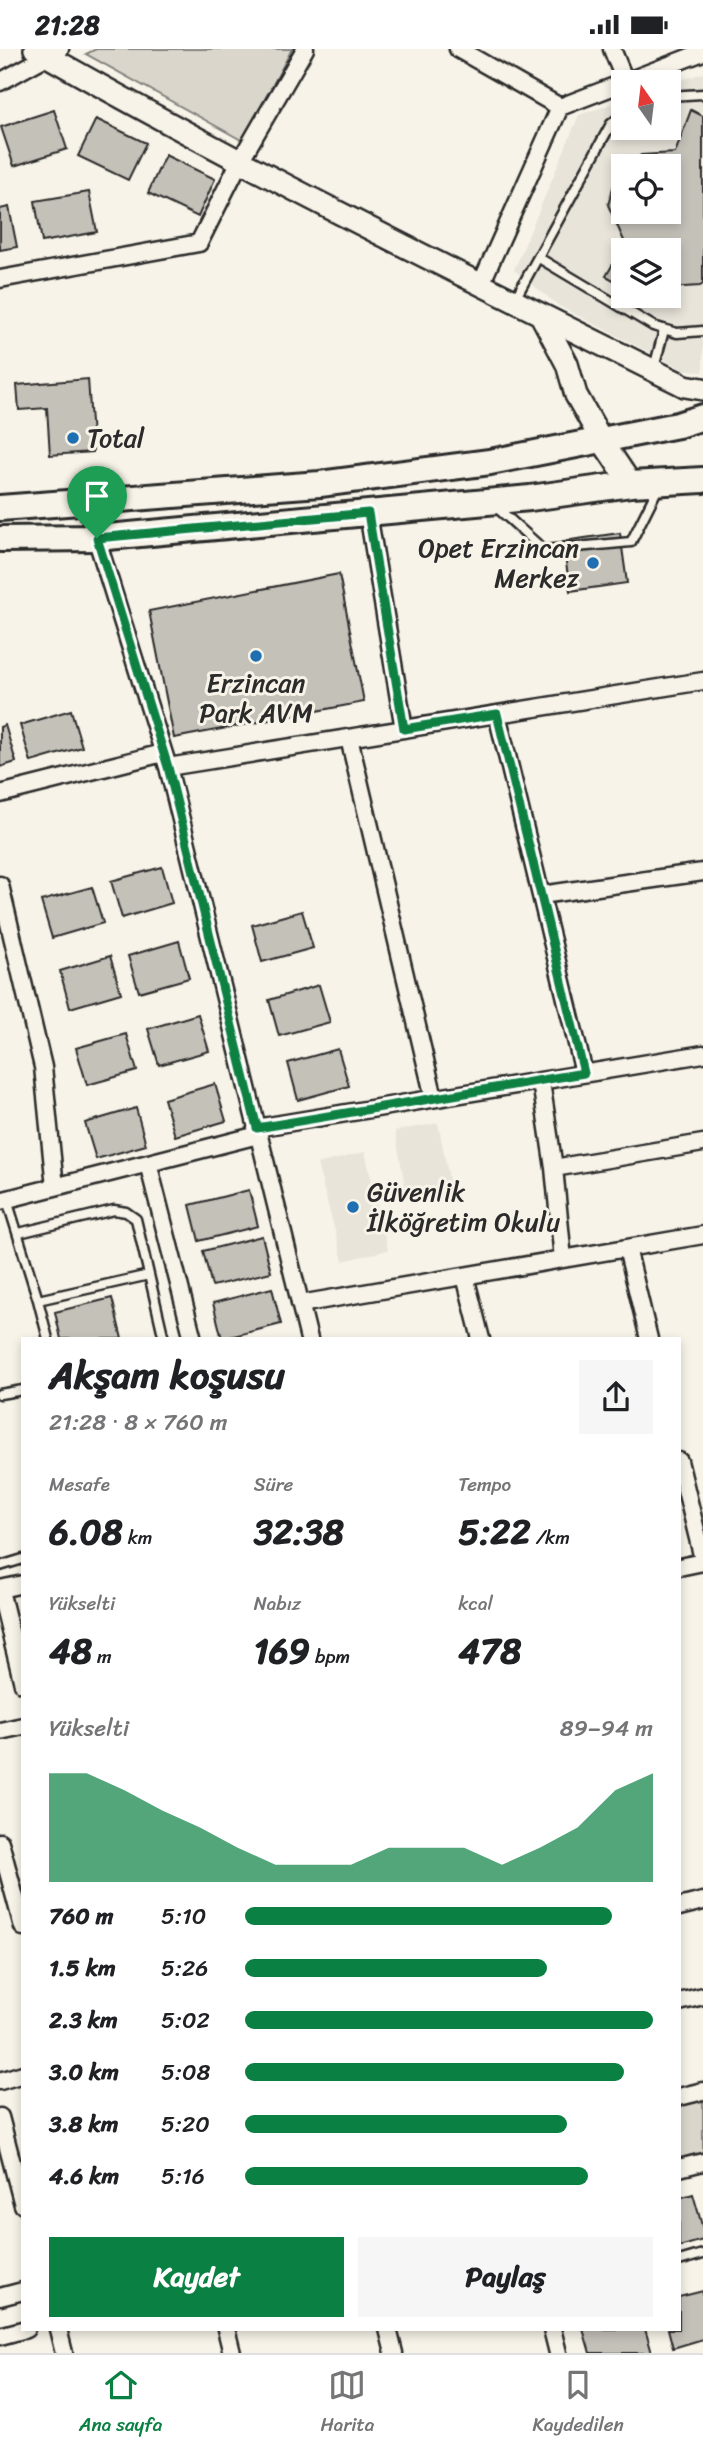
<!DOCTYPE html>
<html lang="tr">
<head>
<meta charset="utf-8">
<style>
  body { margin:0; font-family:Sriracha,sans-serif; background:#f6f6f6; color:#202124; height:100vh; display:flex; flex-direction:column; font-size:26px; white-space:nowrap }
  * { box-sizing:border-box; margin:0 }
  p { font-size:23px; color:#757577 }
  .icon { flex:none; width:38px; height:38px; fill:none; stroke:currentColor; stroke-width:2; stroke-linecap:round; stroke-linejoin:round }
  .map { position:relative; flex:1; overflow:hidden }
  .panel { position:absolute; left:21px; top:1288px; width:660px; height:994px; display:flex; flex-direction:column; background:#fff; border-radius:0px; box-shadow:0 4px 10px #0003 }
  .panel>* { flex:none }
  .needle { width:46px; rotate:346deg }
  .fabs { position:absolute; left:611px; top:21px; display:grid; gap:14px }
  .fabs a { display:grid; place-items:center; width:70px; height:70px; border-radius:0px; background:#fff; box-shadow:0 4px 10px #0003; font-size:35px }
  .pin { position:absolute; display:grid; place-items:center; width:60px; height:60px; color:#fff; margin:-72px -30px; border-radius:50% 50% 50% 0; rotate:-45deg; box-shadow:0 0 7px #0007 }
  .pin .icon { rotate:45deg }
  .round { display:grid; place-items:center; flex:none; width:74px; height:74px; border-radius:0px; background:#f6f6f6 }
  .head { display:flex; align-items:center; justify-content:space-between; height:119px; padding:0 28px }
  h1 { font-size:38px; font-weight:700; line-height:52px }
  .stats { display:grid; grid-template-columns:repeat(3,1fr); gap:10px; height:119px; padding:7px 28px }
  .stats div { display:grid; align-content:center }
  .stats b { font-size:35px; font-weight:700 }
  .stats small { font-size:19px; font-weight:400 }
  .stats p { font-size:19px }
  .chart { height:196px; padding:14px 28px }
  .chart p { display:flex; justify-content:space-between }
  .chart svg { width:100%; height:126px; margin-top:7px; fill:#0b8043; opacity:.7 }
  .cta { display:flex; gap:14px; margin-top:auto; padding:14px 28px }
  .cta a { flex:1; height:80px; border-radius:0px; background:#0b8043; color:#fff; font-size:28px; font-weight:700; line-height:80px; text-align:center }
  .cta a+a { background:#f6f6f6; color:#202124 }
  ul { padding:0 28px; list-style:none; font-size:23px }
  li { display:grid; grid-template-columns:112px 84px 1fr; align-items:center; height:52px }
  li i { height:18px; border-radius:9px; background:#0b8043 }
  .status { display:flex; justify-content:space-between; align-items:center; height:49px; padding:0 35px; background:#fff; direction:ltr }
  .status svg { height:19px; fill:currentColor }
  .dock { display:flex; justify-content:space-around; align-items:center; height:98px; border-top:2px solid #e0e0e0; background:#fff; font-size:19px; color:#757577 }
  .dock a { display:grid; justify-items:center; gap:4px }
  .dock .active { color:#0b8043 }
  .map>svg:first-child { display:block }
</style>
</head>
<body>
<div class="status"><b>21:28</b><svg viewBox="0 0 49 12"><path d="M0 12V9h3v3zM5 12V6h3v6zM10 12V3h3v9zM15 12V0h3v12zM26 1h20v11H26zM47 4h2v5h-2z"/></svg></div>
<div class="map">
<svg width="703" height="2304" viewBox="0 0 703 2304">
  <rect width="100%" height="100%" fill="#f7f3e8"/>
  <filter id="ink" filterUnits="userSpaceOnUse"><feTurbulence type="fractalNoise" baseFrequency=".0143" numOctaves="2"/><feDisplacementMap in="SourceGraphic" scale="14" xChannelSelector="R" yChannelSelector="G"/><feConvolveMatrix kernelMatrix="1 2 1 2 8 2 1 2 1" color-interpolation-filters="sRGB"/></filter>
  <g filter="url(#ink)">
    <path fill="#e8e4da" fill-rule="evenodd" d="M703 24V323L682 320 559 257 514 221 579 66 623 51V79H668L669 35ZM623 117H668V163H623ZM623 201H668V247H623Z
      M438 1074 452 1145 408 1153 395 1082Z
      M365 1103 388 1201 343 1212 317 1115Z"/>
    <path fill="#dad6cc" stroke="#82807c" stroke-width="2" d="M96 0H292L243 92 86 5Z
      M703 2050V2103L679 2110V2057Z"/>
    <path fill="#c4c1b9" stroke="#2b2b2b" stroke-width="2" d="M54 61 67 100 14 117 1 78Z
      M691 61 703 67V235L700 237 668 239V201H623V236L606 227 625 194 608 156 617 125 623 120V163H668V117H627L641 106 675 104Z
      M96 70 146 94 128 131 78 107Z
      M165 106 215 130 198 168 148 144Z
      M89 143 97 183 42 193 35 152Z
      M9 158 17 198 0 201V160Z
      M88 330 93 403 50 406 47 359 19 361 17 336Z
      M620 484 627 534 570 542 563 492Z
      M339 525 364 653 174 689 149 562Z
      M71 661 82 698 31 713 20 676Z
      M5 676 16 713 0 718V678Z
      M162 818 172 854 122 869 111 832Z
      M92 838 103 874 52 889 41 852Z
      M302 862 313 899 262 913 252 876Z
      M179 892 189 929 139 943 128 907Z
      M110 907 121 944 70 959 60 922Z
      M319 936 330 973 279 987 269 951Z
      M198 965 209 1002 159 1016 148 980Z
      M126 985 137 1022 87 1036 76 999Z
      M338 1000 349 1037 298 1051 288 1014Z
      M215 1035 226 1072 175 1087 164 1050Z
      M136 1059 146 1096 96 1110 85 1074Z
      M249 1141 258 1177 199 1192 190 1156Z
      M262 1187 271 1223 212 1237 203 1202Z
      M272 1239 281 1275 222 1290 213 1254Z
      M112 1249 122 1290H61L55 1263Z
      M693 2145 703 2180V2191L679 2198V2149Z
      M703 2242V2290L673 2299 668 2280H679V2248Z
      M583 2280H645L652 2304H590Z"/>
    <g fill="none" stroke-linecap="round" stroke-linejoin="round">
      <defs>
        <path id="lane" d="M668 47 703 45
          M539 209 653 277 677 284 703 282
          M515 250 611 75 623 65
          M654 319 664 281
          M495 457 544 501 631 493 658 439
          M7 1151 38 1251 48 1290
          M19 1184 114 1161 126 1163 136 1170 164 1290
          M38 1251 149 1226
          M0 1345 23 1341
          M0 1517 23 1510
          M679 2212 703 2205"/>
        <path id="street" d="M458 0 560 58
          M612 0 625 32
          M0 33 60 0
          M0 230 199 194 240 112 305 0
          M481 235 560 58 703 3
          M85 453 168 718 309 1290
          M368 464 404 680
          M497 665 584 1024
          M349 689 434 1049
          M168 718 703 632
          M0 745 163 704
          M0 836 43 1018 55 1138
          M541 846 703 823
          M541 1033 554 1119 563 1210
          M256 1079 703 1005
          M148 1114 193 1290
          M554 1119 703 1094
          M0 1152 258 1086
          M627 1199 649 1290
          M465 1227 481 1290
          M300 1255 703 1186
          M679 1412 703 1510
          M679 1518 703 1513
          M0 1540 23 1535
          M0 1541 23 1635
          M0 1682 23 1677
          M0 1793 23 1878
          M679 1858 703 1852
          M679 1953 703 1947
          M0 2032 23 2025
          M679 2048 703 2042
          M0 2068 23 2156
          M679 2119 703 2113
          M0 2248 23 2242
          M58 2280 64 2304
          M226 2280 232 2304
          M388 2280 394 2304
          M552 2280 558 2304
          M0 2287 26 2280"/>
        <path id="secondary" d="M35 0C247 121 467 229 685 337L703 340
          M542 268 567 315 576 346 602 392 631 435"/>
        <path id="primary" d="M0 459 320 435 490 413 678 376 703 368
          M0 490 97 489 530 449 631 435 703 431"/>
      </defs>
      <use href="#lane" stroke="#2b2b2b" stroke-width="13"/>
      <use href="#street" stroke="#2b2b2b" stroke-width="21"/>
      <use href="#secondary" stroke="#2b2b2b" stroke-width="26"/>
      <use href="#primary" stroke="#2b2b2b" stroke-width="30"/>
      <use href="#lane" stroke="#f7f3e8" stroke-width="8"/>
      <use href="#street" stroke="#f7f3e8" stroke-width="16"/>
      <use href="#secondary" stroke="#f7f3e8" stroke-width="21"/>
      <use href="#primary" stroke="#f7f3e8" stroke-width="24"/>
    </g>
  </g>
  <g fill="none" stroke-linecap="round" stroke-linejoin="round" filter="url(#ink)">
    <defs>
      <path id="route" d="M368 464 404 680 497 665 584 1024 257 1079 168 718 97 489Z"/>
    </defs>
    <use href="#route" stroke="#fff" stroke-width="14"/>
    <use href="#route" stroke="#0b8043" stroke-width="9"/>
  </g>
  <g fill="#1f6fb2" stroke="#f7f3e8" stroke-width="2.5">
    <circle cx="73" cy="389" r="7"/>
    <circle cx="593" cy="514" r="7"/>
    <circle cx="256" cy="607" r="7"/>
    <circle cx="353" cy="1158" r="7"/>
  </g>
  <g text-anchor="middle" stroke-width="6" stroke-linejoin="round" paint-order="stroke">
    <g font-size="26" fill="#2b2b2b" stroke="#f7f3e8" text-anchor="start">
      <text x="87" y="398">Total</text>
      <text x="579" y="508" text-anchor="end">Opet Erzincan<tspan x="579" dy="30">Merkez</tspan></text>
      <text x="256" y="643" text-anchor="middle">Erzincan<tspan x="256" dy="30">Park AVM</tspan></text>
      <text x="367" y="1152">Güvenlik<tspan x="367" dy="30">İlköğretim Okulu</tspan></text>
    </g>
  </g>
</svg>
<div class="fabs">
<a><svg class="needle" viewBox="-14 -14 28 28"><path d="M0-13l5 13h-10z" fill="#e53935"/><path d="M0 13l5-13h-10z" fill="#757577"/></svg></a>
<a><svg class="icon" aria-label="locate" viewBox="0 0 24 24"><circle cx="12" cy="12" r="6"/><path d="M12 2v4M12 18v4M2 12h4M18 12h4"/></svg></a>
<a><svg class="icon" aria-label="layers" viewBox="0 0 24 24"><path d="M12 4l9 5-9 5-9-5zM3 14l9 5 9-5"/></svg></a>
</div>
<div class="pin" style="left:97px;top:489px;background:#1e9e55"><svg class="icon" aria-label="arrive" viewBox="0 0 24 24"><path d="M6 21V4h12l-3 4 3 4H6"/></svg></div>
<section class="panel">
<div class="head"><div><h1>Akşam koşusu</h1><p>21:28 · 8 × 760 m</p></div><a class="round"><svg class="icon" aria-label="share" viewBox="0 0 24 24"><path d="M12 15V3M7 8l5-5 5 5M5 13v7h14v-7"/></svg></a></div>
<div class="stats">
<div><p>Mesafe</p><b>6.08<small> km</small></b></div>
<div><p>Süre</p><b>32:38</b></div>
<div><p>Tempo</p><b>5:22<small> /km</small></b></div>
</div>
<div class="stats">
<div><p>Yükselti</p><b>48<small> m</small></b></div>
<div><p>Nabız</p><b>169<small> bpm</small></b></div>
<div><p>kcal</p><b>478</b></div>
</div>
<div class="chart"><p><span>Yükselti</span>89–94 m</p>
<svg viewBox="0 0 160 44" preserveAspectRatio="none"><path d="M0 44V6L10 6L20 12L30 19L40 25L50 32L60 38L70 38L80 38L90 32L100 32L110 32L120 38L130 32L140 25L150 12L160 6V44z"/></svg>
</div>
<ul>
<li><b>760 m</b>5:10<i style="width:90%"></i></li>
<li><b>1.5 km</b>5:26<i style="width:74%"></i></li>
<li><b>2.3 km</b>5:02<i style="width:100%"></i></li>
<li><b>3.0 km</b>5:08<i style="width:93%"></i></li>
<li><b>3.8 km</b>5:20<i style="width:79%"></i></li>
<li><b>4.6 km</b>5:16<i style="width:84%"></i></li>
</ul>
<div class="cta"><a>Kaydet</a><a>Paylaş</a></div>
</section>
</div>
<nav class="dock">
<a class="active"><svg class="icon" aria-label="home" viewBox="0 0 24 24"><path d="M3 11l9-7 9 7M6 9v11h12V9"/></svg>Ana sayfa</a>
<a><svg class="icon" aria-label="map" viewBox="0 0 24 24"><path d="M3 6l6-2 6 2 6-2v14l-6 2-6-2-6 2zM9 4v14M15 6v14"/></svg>Harita</a>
<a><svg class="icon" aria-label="saved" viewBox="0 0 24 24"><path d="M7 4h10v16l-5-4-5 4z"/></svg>Kaydedilen</a>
</nav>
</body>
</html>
